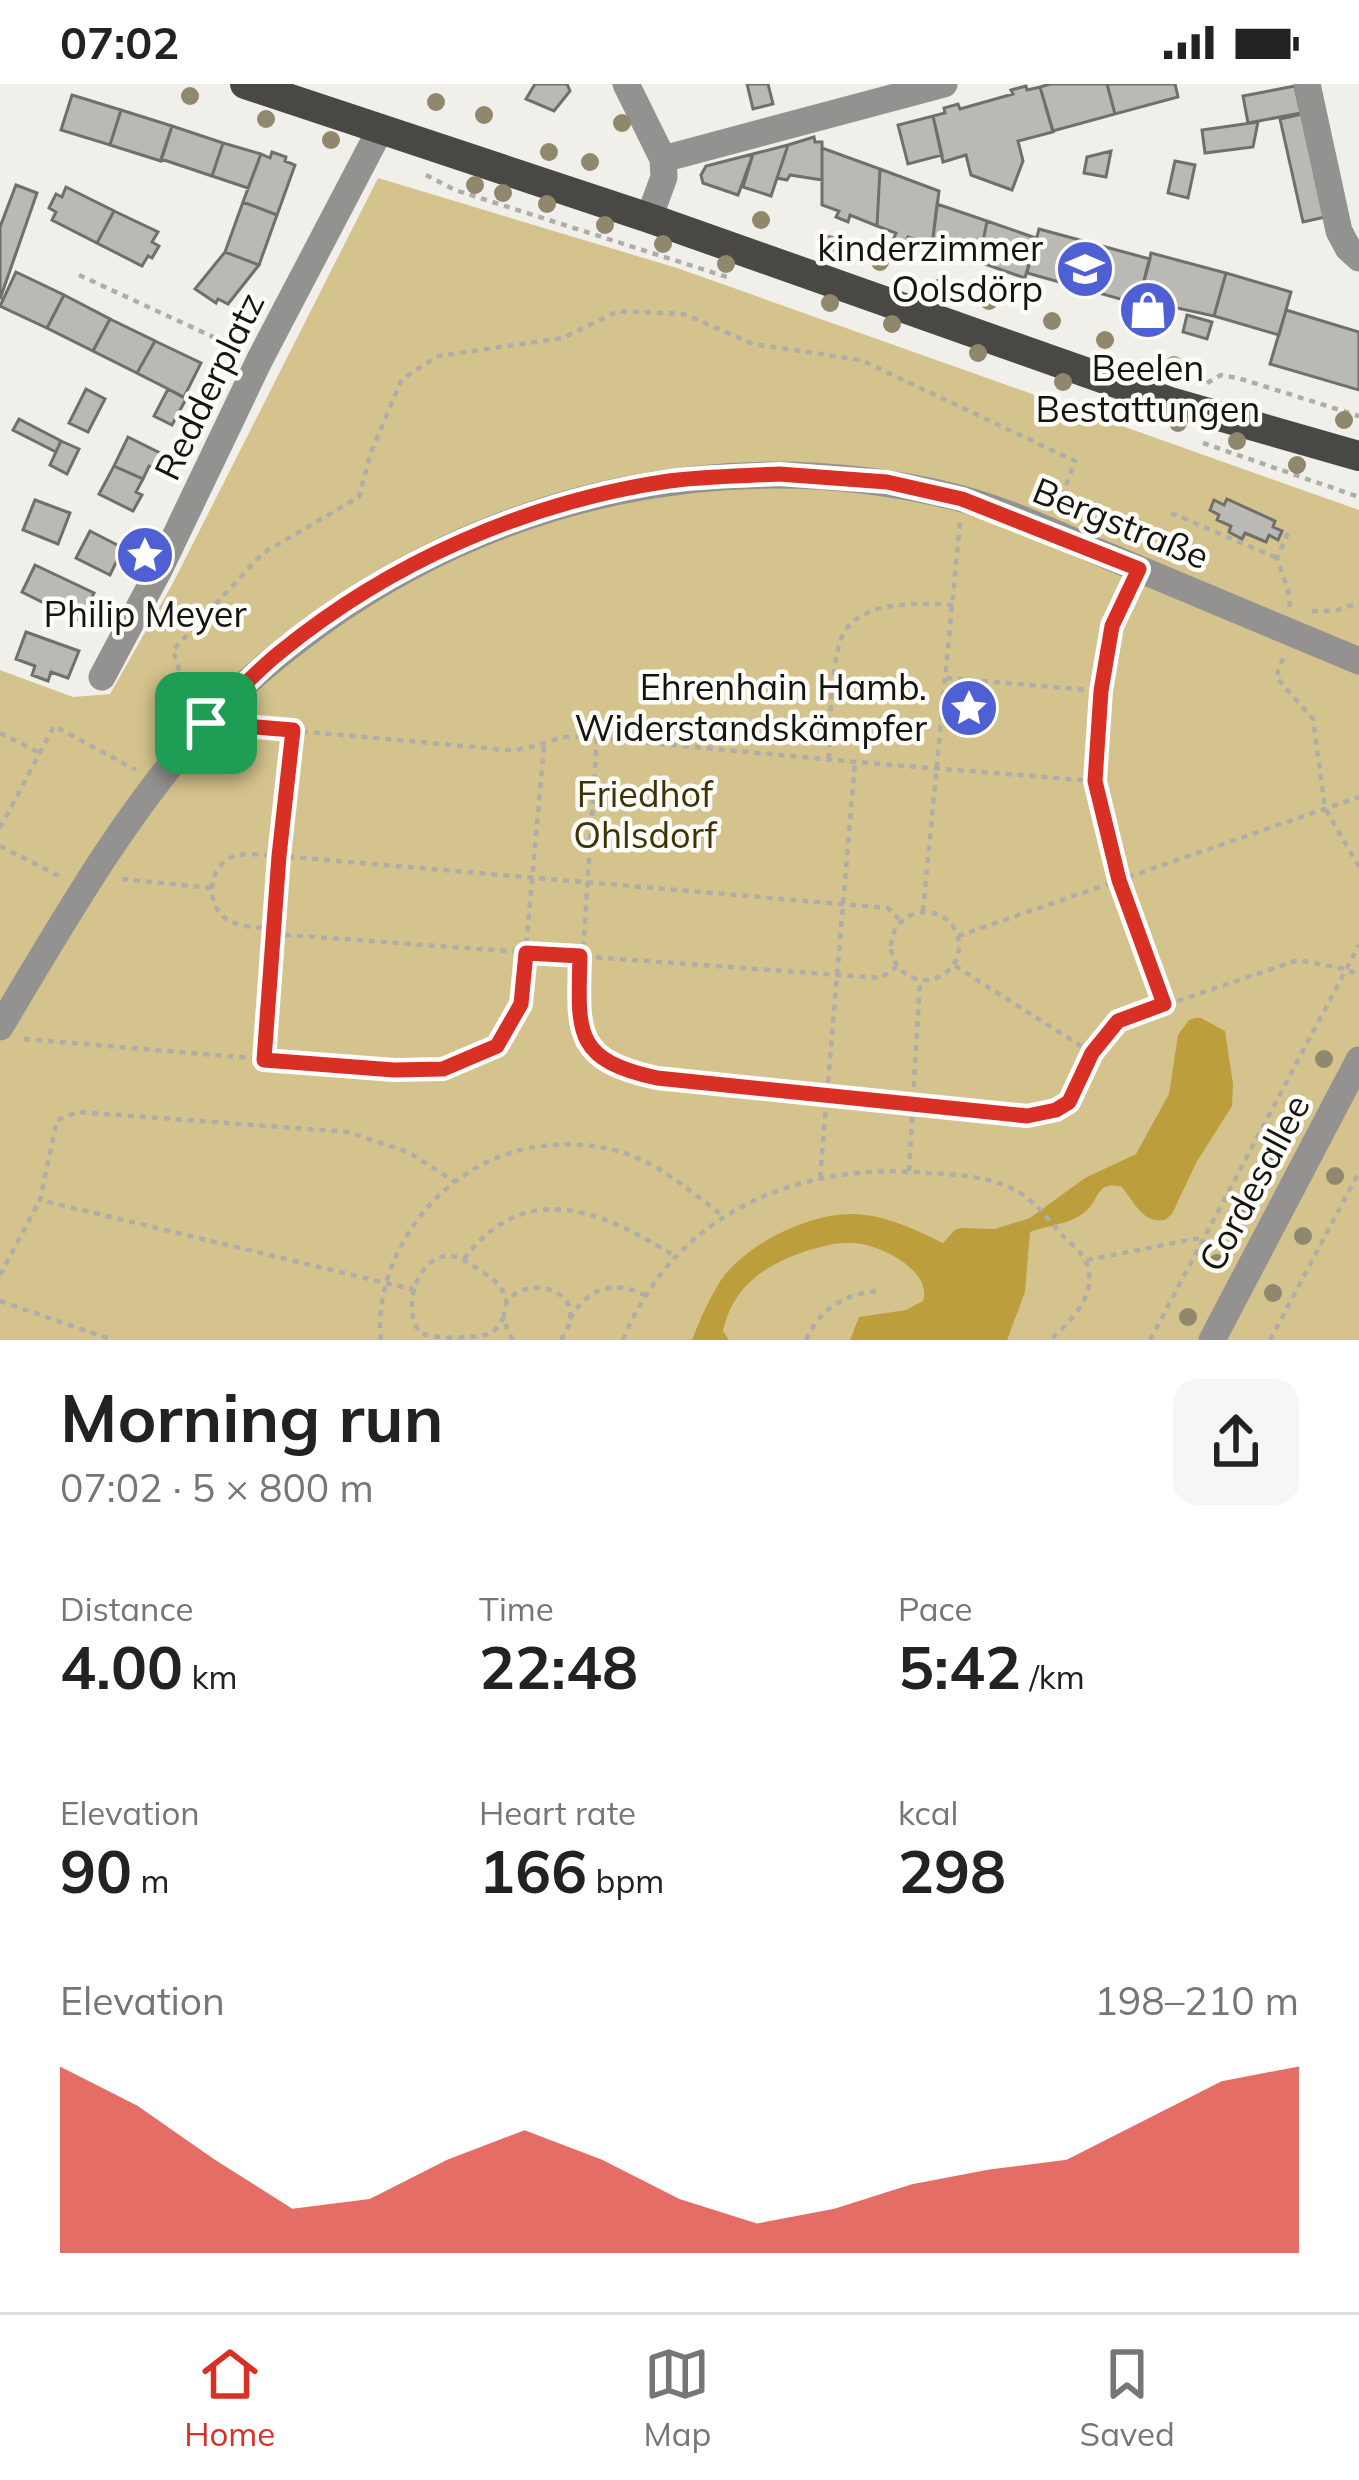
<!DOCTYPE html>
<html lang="en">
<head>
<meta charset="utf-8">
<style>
  body { margin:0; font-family:Mulish,sans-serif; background:#f6f6f6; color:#222; height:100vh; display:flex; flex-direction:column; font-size:45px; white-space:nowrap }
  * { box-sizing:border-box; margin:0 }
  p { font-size:39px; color:#767676 }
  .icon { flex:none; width:66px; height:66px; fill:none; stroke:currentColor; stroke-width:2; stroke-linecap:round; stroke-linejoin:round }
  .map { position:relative; height:1256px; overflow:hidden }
  .side { display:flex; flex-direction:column; background:#fff; flex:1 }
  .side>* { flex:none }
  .pin { position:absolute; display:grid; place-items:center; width:102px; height:102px; color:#fff; margin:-51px; border-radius:24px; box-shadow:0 6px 18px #0006 }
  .round { display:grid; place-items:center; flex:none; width:126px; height:126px; border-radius:24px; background:#f6f6f6 }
  .overview { display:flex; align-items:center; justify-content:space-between; height:204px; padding:0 60px }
  h1 { font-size:66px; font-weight:700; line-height:90px }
  .metrics { display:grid; grid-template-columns:repeat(3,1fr); gap:18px; height:204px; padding:12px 60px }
  .metrics div { display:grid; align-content:center }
  .metrics b { font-size:60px; font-weight:700 }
  .metrics small { font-size:33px; font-weight:400 }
  .metrics p { font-size:33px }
  .chart { height:336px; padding:24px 60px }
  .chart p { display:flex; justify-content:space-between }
  .chart svg { width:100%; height:216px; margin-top:12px; fill:#d93025; opacity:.7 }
  .status { display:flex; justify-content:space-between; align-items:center; height:84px; padding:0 60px; background:#fff; direction:ltr }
  .status svg { height:33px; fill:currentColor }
  .tabs { display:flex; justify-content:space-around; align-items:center; height:168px; border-top:3px solid #e0e0e0; background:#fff; font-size:33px; color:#767676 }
  .tabs a { display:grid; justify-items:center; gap:6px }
  .tabs .on { color:#d93025 }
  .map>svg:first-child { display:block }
</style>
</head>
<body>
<div class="status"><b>07:02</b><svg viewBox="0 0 49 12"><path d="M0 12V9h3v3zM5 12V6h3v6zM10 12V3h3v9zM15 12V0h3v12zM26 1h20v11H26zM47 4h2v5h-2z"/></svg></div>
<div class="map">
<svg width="1359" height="1256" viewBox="0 0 1359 1256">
  <rect width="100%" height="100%" fill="#f1efe9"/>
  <path fill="#d4c38d" d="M378 94 677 184 1359 426V1256H0V586L73 613 110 610 173 499Z"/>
  <path fill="#bc9f3c" d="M1195 934H1201L1225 947 1233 1000 1232 1022 1196 1079 1172 1130 1165 1136C1143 1140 1134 1118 1122 1103 1096 1096 1101 1114 1085 1128 1069 1141 1048 1141 1030 1148L1025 1208 1007 1256H850L859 1233 906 1226 923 1217C932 1188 886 1164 861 1160 843 1156 823 1162 806 1167 765 1181 733 1202 723 1247L729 1256H692C700 1235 709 1215 721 1196 746 1160 810 1129 853 1130 886 1131 914 1145 943 1159L955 1146 961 1144 995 1145 1030 1134 1085 1094 1136 1070 1169 1010 1178 951 1189 936Z"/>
  <path fill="#bbb9b4" stroke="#706f6a" stroke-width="3" d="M535 0H567L570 7 554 27 526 15Z
    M747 0H768L773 20 753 25Z
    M1050 0H1107L1115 30 1053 47 1040 3Z
    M1107 0H1175L1178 13 1115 30Z
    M1026 2 1027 6 1040 3 1053 48 1018 57 1023 77 1012 106 971 91 966 71 943 78 933 32 945 29 944 24 958 20 960 25 1013 10 1011 6Z
    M1295 2 1301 29 1248 39 1243 12Z
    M72 11 121 26 110 61 61 46Z
    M121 26 172 42 161 77 110 61Z
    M1302 30 1325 133 1303 138 1280 35Z
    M933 32 942 71 908 80 898 41Z
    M1258 38 1253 63 1205 69 1202 46Z
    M172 42 223 59 212 92 161 75Z
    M814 53 815 58H822V96L790 91 787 96 777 94 788 61Z
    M223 59 261 70 248 104 212 92Z
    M788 61 771 112 743 103 753 70Z
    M822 64 880 85 877 142 850 131 848 138 836 133 839 127 822 121Z
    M1111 67 1106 93 1084 89 1087 73Z
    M272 68 286 73 285 77 295 81 277 131 243 118 261 70 270 74Z
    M753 70 738 111 703 99 701 91 706 82Z
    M1175 77 1195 81 1188 114 1168 109Z
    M880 85 939 107 932 162 908 153 905 159 894 154 896 149 877 142Z
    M16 101 37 109 0 215V143Z
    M66 103 114 127 97 159 52 136 56 128 49 124 56 110 62 113Z
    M243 118 277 131 259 181 225 168Z
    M937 120 987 137 979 178 932 162Z
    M114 127 158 148 152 158 159 162 152 174 148 172 142 182 97 159Z
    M987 137 1036 154 1025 194 979 178Z
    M1039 145 1150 175 1138 220 1027 189Z
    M225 168 259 181 228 220 218 215 216 219 195 205Z
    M1151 169 1226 189 1214 232 1163 221 1164 218 1140 212Z
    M16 188 64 211 47 244 0 222Z
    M1226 189 1291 208 1279 251 1214 232Z
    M64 211 110 235 93 267 47 244Z
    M1139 217 1164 224 1159 241 1134 234Z
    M1286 226 1359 248V306L1270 280Z
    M1187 231 1212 238 1207 255 1183 248Z
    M110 235 155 257 137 289 93 267Z
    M155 257 201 279 184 313 137 289Z
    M86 305 105 315 88 348 69 339Z
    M168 305 186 315 172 341 154 332Z
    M19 335 61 357 56 368 13 346Z
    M128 353 162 370 155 384 149 382 143 395 114 382Z
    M61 357 79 365 67 390 50 381Z
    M114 382 143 395 136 408 142 411 133 427 99 410Z
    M1227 415 1275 437 1273 443 1282 447 1278 456 1269 451 1266 458 1245 449 1242 455 1229 448 1231 442 1217 436 1219 431 1210 426 1214 416 1224 421Z
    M35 416 70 429 58 460 23 446Z
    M90 447 123 464 110 491 76 474Z
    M35 481 94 509 88 521 92 523 84 539 22 508Z
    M26 548 79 567 68 594 51 588 48 597 32 591 35 582 16 575Z"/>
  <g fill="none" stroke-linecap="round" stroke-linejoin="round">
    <path stroke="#afada8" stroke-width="4.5" stroke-dasharray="6 6" stroke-linecap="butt" d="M426 91 455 106 727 193
      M79 191 237 264
      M1207 299 1221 291 1238 294 1359 332
      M1203 359 1359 413
      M1171 429 1277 474
      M1288 449 1277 474 1288 506 1290 523
      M1129 506 1112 542 1101 607 1095 697 1119 796 1164 920
      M1312 527H1335L1359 519
      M1283 574 1276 593 1313 635 1325 724 1359 783
      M946 594 1101 607
      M190 621 173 566 263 469 359 413 371 368 402 295 438 272 563 254 618 227 684 230 753 260 861 276 1075 377 1058 423
      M242 642 508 666C530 665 537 661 557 655 570 651 584 653 597 654L855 678 1095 697
      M0 649 40 669
      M597 654 579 928C595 979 606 983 657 994L1027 1032 1056 1026 1069 1018 1092 969 1119 937 1298 876 1346 885 1359 891
      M829 675C830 646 830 567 846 545 868 516 921 519 953 521
      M0 744 54 642 136 686
      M0 762 59 792
      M122 795 211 804
      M923 827 960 438
      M891 862a34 34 0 1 1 68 0a34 34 0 1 1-68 0Z
      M274 845C259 843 241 844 228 836 205 822 207 784 232 773 245 768 264 771 279 772L888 824 901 837
      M273 850 881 894 897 882
      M958 852 1359 713
      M955 882 1092 969
      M24 955 394 986 443 985 497 962 521 920 544 662
      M264 975 279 772 293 646
      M909 1087 920 896
      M820 1094 855 678
      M464 1175C526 1092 605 1128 676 1173
      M1087 1176 1205 1153
      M0 1191 40 1116
      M415 1206 40 1116 57 1036 78 1028 348 1048 408 1068 454 1097
      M0 1217 113 1256
      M504 1233C502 1236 496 1245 493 1248 482 1255 428 1256 420 1248 401 1226 417 1173 447 1172 460 1171 470 1180 481 1187 496 1197 505 1203 507 1222
      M570 1235C586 1205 614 1195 644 1211
      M381 1256C378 1232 383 1206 391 1184 427 1092 517 1043 614 1066 656 1076 690 1107 723 1132
      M513 1256C468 1185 607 1188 561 1256
      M623 1256C674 1130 797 1077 928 1089 958 1091 990 1092 1017 1107 1036 1118 1048 1135 1062 1151 1070 1159 1082 1168 1086 1178 1099 1210 1071 1237 1050 1256
      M806 1256C820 1225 842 1211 876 1207
      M1150 1256 1359 861
      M1270 1256 1359 1088"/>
    <path stroke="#939290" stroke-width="27" d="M626 0 663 75 664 93 649 134
      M1307 0 1339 147 1348 164 1359 174
      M663 75 944 0
      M102 593 160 484 260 275 381 44
      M0 943C62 840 122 733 203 643 236 604 277 571 318 541 504 407 732 359 955 413 1007 426 1058 451 1108 472 1192 507 1275 542 1359 577
      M1212 1256 1359 976"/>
    <path stroke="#4a4844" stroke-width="30" d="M245 0 649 134 1170 318 1359 372"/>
  </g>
  <g fill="#8f886d">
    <circle cx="190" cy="12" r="9"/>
    <circle cx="436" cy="18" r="9"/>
    <circle cx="484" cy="31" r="9"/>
    <circle cx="266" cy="35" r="9"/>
    <circle cx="622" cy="39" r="9"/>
    <circle cx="331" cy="56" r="9"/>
    <circle cx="549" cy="68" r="9"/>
    <circle cx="590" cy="78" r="9"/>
    <circle cx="475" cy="101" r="9"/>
    <circle cx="503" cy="109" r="9"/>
    <circle cx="547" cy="120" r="9"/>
    <circle cx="761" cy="136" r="9"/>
    <circle cx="605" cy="141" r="9"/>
    <circle cx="663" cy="160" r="9"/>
    <circle cx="829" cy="160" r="9"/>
    <circle cx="880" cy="178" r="9"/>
    <circle cx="726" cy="180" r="9"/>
    <circle cx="941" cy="203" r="9"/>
    <circle cx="989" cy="217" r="9"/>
    <circle cx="830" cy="219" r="9"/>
    <circle cx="1052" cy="237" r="9"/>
    <circle cx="892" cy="240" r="9"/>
    <circle cx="1105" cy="256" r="9"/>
    <circle cx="978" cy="269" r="9"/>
    <circle cx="1174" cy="281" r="9"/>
    <circle cx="1063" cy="298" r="9"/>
    <circle cx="1344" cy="336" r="9"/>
    <circle cx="1178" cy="339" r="9"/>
    <circle cx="1237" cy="357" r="9"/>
    <circle cx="1297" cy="381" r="9"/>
    <circle cx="1324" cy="975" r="9"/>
    <circle cx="1295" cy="1030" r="9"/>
    <circle cx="1271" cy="1076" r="9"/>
    <circle cx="1335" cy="1092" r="9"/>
    <circle cx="1241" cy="1133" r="9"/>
    <circle cx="1303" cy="1152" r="9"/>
    <circle cx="1217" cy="1179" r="9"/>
    <circle cx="1273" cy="1209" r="9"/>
    <circle cx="1188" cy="1233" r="9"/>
  </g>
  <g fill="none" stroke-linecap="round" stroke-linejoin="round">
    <defs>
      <path id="route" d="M779 390 887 398 962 415 1139 485 1112 542 1101 607 1095 697 1119 796 1164 920 1118 937 1092 969 1069 1018 1056 1026 1027 1032 657 994C573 976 578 948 580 872L526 869 521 920 497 962 443 985 394 986 264 976 279 772 293 646 206 639C230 616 253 590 279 569 390 478 527 418 669 397 705 392 743 392 779 390Z"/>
    </defs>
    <use href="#route" stroke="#fff" stroke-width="24"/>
    <use href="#route" stroke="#d93025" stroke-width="15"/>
  </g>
  <defs>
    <symbol id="school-disc" viewBox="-11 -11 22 22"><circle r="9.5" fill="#4f5fd4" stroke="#fefcf7"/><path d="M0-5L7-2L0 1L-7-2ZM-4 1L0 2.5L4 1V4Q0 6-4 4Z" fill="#fff"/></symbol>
    <symbol id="shop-disc" viewBox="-11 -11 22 22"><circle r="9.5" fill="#4f5fd4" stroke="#fefcf7"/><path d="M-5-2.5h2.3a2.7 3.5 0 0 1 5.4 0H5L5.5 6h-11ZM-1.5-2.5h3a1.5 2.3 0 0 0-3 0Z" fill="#fff"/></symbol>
    <symbol id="sight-disc" viewBox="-11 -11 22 22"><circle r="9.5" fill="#4f5fd4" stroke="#fefcf7"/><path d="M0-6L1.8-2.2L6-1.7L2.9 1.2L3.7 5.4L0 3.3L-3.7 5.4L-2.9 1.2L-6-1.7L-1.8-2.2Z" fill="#fff"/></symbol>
  </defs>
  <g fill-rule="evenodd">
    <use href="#school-disc" x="1052" y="152" width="66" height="66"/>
    <use href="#shop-disc" x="1115" y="193" width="66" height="66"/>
    <use href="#sight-disc" x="112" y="438" width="66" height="66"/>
    <use href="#sight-disc" x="936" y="591" width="66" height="66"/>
  </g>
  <g text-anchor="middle" stroke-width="9" stroke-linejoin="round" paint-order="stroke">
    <g font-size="36" fill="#141412" stroke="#fefcf7" text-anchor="end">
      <text x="1043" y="177">kinderzimmer<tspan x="1043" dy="41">Oolsdörp</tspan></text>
      <text x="1148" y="297" text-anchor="middle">Beelen<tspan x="1148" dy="41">Bestattungen</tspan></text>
      <text x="145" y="543" text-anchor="middle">Philip Meyer</text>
      <text x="927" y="616">Ehrenhain Hamb.<tspan x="927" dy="41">Widerstandskämpfer</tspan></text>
    </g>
    <g font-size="36" fill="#141412" stroke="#fefcf7">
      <text transform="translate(209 302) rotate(-64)" y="13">Redderplatz</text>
      <text transform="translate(1121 439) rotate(22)" y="13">Bergstraße</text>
      <text transform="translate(1254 1099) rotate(-62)" y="13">Cordesallee</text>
    </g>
    <g font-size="36" fill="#3e3307" stroke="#fefcf7">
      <text x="645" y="723">Friedhof<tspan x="645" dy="41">Ohlsdorf</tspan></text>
    </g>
  </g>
</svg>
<div class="pin" style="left:206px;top:639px;background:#1e9e55"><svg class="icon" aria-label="arrive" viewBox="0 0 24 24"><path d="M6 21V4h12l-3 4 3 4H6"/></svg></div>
</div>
<section class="side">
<div class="overview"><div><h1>Morning run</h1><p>07:02 · 5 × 800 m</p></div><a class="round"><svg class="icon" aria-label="share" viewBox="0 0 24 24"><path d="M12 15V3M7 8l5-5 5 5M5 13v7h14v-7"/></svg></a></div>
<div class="metrics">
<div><p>Distance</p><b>4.00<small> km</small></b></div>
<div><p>Time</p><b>22:48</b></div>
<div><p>Pace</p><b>5:42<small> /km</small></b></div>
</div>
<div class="metrics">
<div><p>Elevation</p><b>90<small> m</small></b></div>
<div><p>Heart rate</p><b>166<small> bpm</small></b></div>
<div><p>kcal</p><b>298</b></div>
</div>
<div class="chart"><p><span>Elevation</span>198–210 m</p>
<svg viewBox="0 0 160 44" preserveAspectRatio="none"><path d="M0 44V6L10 14L20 25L30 35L40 33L50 25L60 19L70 25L80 33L90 38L100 35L110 30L120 27L130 25L140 17L150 9L160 6V44z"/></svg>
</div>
</section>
<nav class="tabs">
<a class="on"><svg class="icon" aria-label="home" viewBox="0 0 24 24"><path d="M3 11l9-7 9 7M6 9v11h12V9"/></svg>Home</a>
<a><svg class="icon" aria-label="map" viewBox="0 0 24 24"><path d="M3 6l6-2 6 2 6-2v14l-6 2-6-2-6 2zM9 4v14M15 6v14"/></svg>Map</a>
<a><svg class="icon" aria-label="saved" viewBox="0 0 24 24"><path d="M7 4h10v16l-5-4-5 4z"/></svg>Saved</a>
</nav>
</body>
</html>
